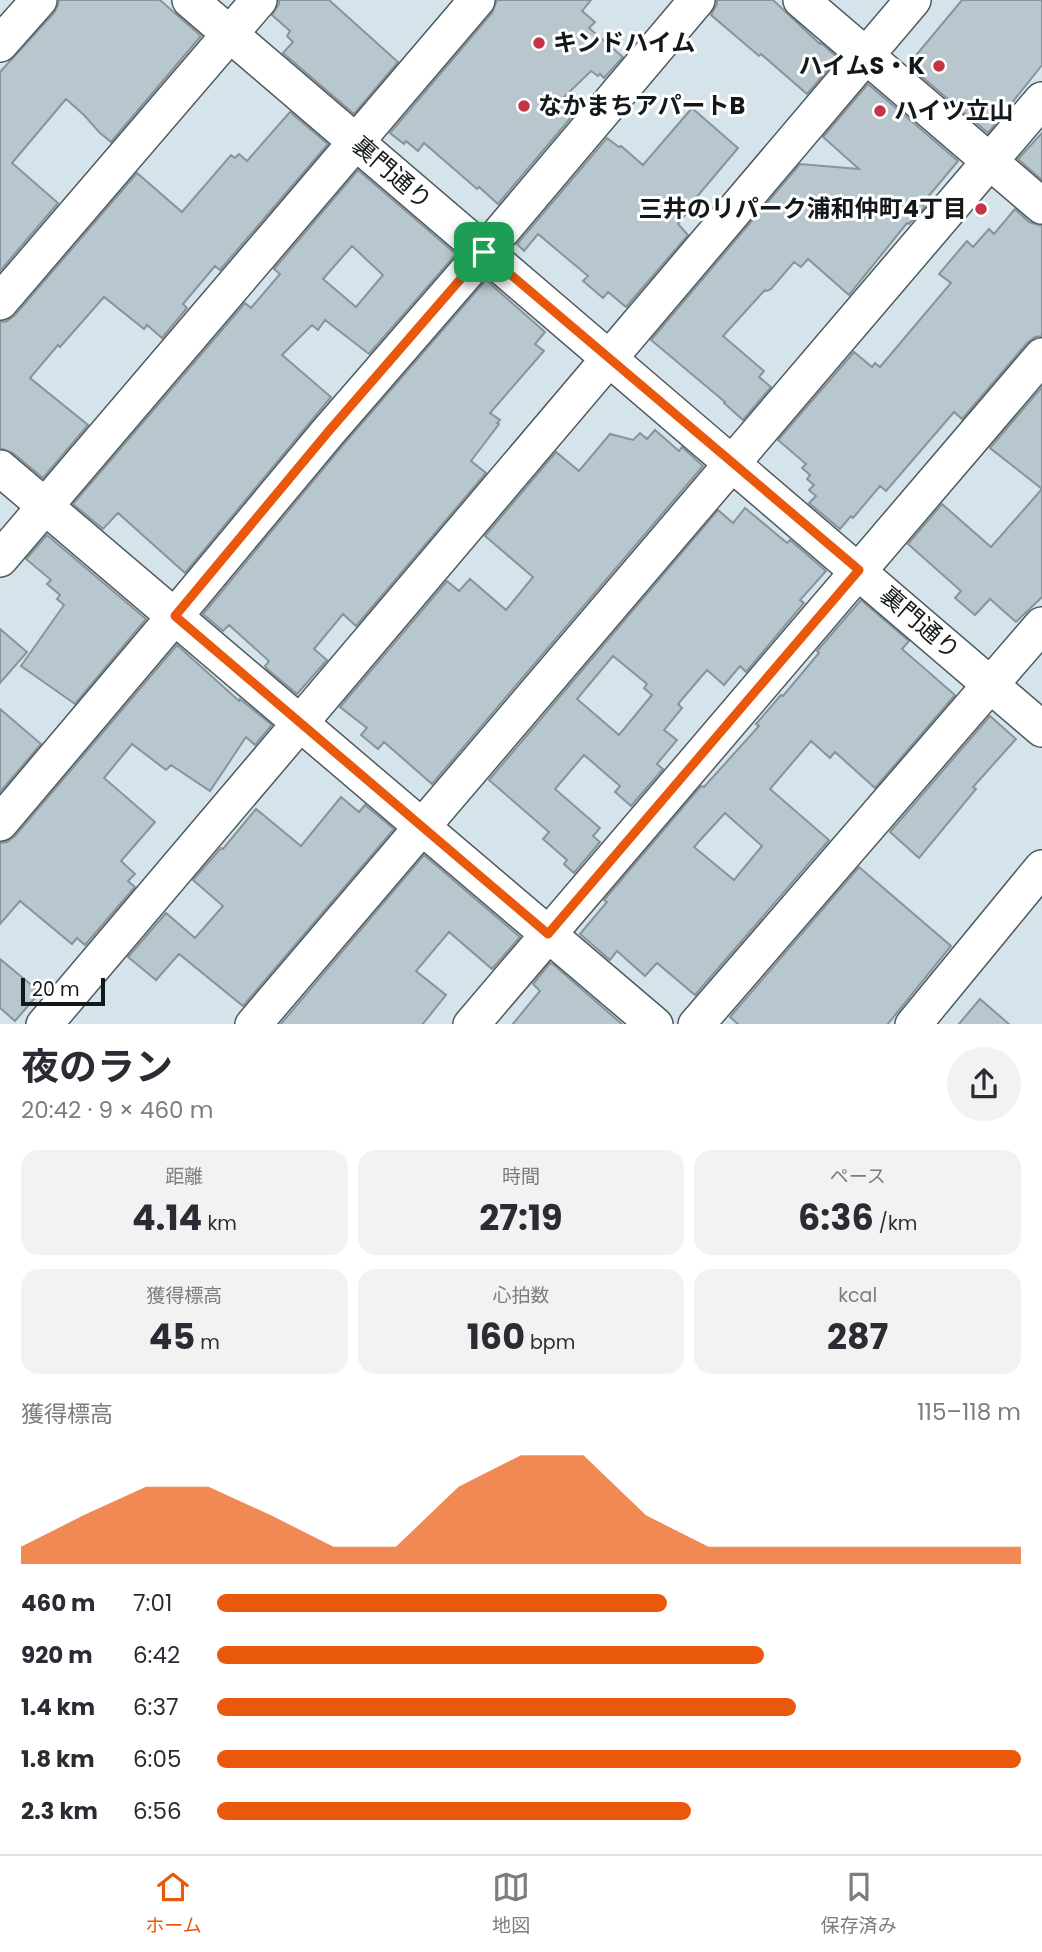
<!DOCTYPE html>
<html lang="ja">
<head>
<meta charset="utf-8">
<style>
  body { margin:0; font-family:Poppins,"Noto Sans JP",sans-serif; background:#f2f2f3; color:#2b2b33; height:100vh; display:flex; flex-direction:column; font-size:26px; white-space:nowrap }
  * { box-sizing:border-box; margin:0 }
  p { font-size:23px; color:#7c7c81 }
  .icon { flex:none; width:38px; height:38px; fill:none; stroke:currentColor; stroke-width:2; stroke-linecap:round; stroke-linejoin:round }
  .map { position:relative; height:1024px; overflow:hidden }
  .sheet { display:flex; flex-direction:column; background:#fff; flex:1 }
  .sheet>* { flex:none }
  .scale { position:absolute; left:21px; bottom:18px; width:84px; box-sizing:border-box; padding-left:7px; border:4px solid #13181a; border-top:0; font-size:19px; line-height:24px; white-space:nowrap; color:#13181a; -webkit-text-stroke:5px #fff; paint-order:stroke }
  .pin { position:absolute; display:grid; place-items:center; width:60px; height:60px; color:#fff; margin:-30px; border-radius:14px; box-shadow:0 4px 10px #0006 }
  .round { display:grid; place-items:center; flex:none; width:74px; height:74px; border-radius:37px; background:#f2f2f3 }
  .summary { display:flex; align-items:center; justify-content:space-between; height:119px; padding:0 21px }
  h1 { font-size:38px; font-weight:700; line-height:52px }
  .stats { display:grid; grid-template-columns:repeat(3,1fr); gap:10px; height:119px; padding:7px 21px }
  .stats div { display:grid; align-content:center; border-radius:18px; background:#f2f2f3; text-align:center }
  .stats b { font-size:35px; font-weight:700 }
  .stats small { font-size:19px; font-weight:400 }
  .stats p { font-size:19px }
  .chart { height:196px; padding:14px 21px }
  .chart p { display:flex; justify-content:space-between }
  .chart svg { width:100%; height:126px; margin-top:7px; fill:#ea580c; opacity:.7 }
  ul { padding:0 21px; list-style:none; font-size:23px }
  li { display:grid; grid-template-columns:112px 84px 1fr; align-items:center; height:52px }
  li i { height:18px; border-radius:9px; background:#ea580c }
  .tabs { display:flex; justify-content:space-around; align-items:center; height:98px; border-top:2px solid #e1e1e2; background:#fff; font-size:19px; color:#7c7c81 }
  .tabs a { display:grid; justify-items:center; gap:4px }
  .tabs .selected { color:#ea580c }
  .map>svg:first-child { display:block }
</style>
</head>
<body>
<div class="map">
<svg width="1042" height="1025" viewBox="0 0 1042 1025">
  <rect width="100%" height="100%" fill="#d5e4eb"/>
  <path fill="#b8c6cd" stroke="#87949b" stroke-width="2" fill-rule="evenodd" d="M59 0H160L201 36 111 142 99 132 84 115 66 99 12 163 58 203 0 271V72L54 13 58 5Z
    M279 0H329L398 62 354 114 283 53 293 42 287 36 290 31 272 15 279 4Z
    M497 0H591L582 11 595 22 589 28 623 57 604 78 600 74 598 76 591 71 560 101 574 114 498 204 479 187 477 189 424 143 418 151 406 141 404 144 390 133 492 13Z
    M717 0H773L820 44 821 43 838 58 807 94 761 54 759 56 711 15 717 4Z
    M962 0H1042V65L988 133 908 65Z
    M868 84 958 161 922 204 925 207 909 224 907 223 849 295 808 259 801 267 794 262 771 289 767 291 765 290 723 336 764 371 759 377 771 387 743 420 724 403 725 402 651 340 800 164 859 169 823 137Z
    M692 108 738 148 684 212 686 214 678 224 688 235 626 307 608 292 603 298 583 281 588 276 538 234 524 251 517 244 607 138 619 147 621 146 643 165Z
    M290 112 328 144 220 270 215 266 183 304 187 308 162 338 147 325 144 329 104 297 60 347 58 345 30 378 88 425 43 478 13 453 0 448V322L7 321 15 315 137 173 182 212 231 155 235 158 239 154 247 161Z
    M1042 133V180L1018 159Z
    M358 170 456 254 369 354 325 320 318 330 312 325 282 355 331 397 185 573 118 513 103 529 73 504 245 303 251 308 280 274 274 269ZM352 246 383 275 356 307 323 279Z
    M1015 209 1029 222 1042 226V336L1035 337 1027 343 962 419 954 412 886 491 880 486 853 518 851 516 840 529 809 503 816 496 809 490 814 485 807 479 810 475 802 468 806 464 778 440 854 352 872 367 875 363 880 367 951 283 939 274 967 241 973 247 989 229 994 234Z
    M486 280 545 332 535 344 544 351 490 413 500 420 497 423 499 424 471 461 486 473 356 626 343 614 314 649 327 660 297 694 267 669 265 666 269 661 229 625 223 631 203 614 343 445Z
    M1042 387V597L1016 622 990 599 975 615 955 598 961 591 908 544 942 504 991 547 1042 489 990 448Z
    M655 430 679 451 682 447 703 466 432 784 384 742 378 749 361 735 367 728 340 707 447 581 459 591 470 579 506 610 533 577 485 536 556 452 579 471 610 434 633 440 640 433 647 439Z
    M745 508 787 543 790 540 826 571 800 600 804 603 746 672 740 666 724 685 707 670 678 704 682 708 664 730 677 740 657 764 663 769 631 806 615 792 620 786 584 755 555 789 600 828 593 836 600 842 574 873 564 864 567 860 543 839 549 832 489 780 718 510 733 523ZM613 656 647 684 644 688 652 695 619 735 577 699Z
    M47 535 146 619 75 704 21 666 64 605 57 599 60 595 47 584 51 580 26 559Z
    M861 600 909 641 902 649 955 695 875 788 835 752 830 758 811 741 770 789 829 840 695 995 657 963 645 976 617 951 610 960 580 934 607 902 604 900 701 786 704 787 759 726 756 724 781 695 783 696 819 653 817 651ZM725 813 762 846 734 880 694 847Z
    M0 629 27 652 0 683Z
    M177 645 239 701 240 699 272 725 255 745 246 737 210 791 171 765 166 770 132 744 104 778 155 822 121 861 135 874 128 881 135 887 85 945 77 938 72 944 20 901 0 924V843L7 842 15 836Z
    M0 709 41 744 0 792Z
    M990 716 1016 739 973 787 976 789 919 858 890 832Z
    M341 797 359 812 365 805 394 829 243 1006 179 954 156 980 128 957 166 913 195 938 223 906 193 880 221 848 223 849 256 809 301 846Z
    M424 855 520 937 492 969 449 932 416 971 446 995 422 1025H280Z
    M859 867 951 946 887 1025H739L730 1017Z
    M0 959 40 992 15 1021 0 1008Z
    M550 963 554 965 623 1025H512L540 991 533 984Z
    M980 999 1010 1025H958Z"/>
  <g fill="none" stroke-linecap="round" stroke-linejoin="round">
    <defs>
      <path id="minor" d="M190 0 1042 729
        M801 0 1042 206
        M0 44 39 0
        M0 302 259 0
        M0 468 655 1025
        M0 559 477 0
        M0 823 175 616 328 432 484 252 697 0
        M44 1025 913 0
        M253 1025 1042 100
        M471 1025 1042 356
        M696 1025 1042 625
        M913 1025 1042 868"/>
    </defs>
    <use href="#minor" stroke="#4e5a60" stroke-width="38"/>
    <use href="#minor" stroke="#fff" stroke-width="35"/>
  </g>
  <g fill="none" stroke-linecap="round" stroke-linejoin="round">
    <defs>
      <path id="route" d="M484 252 859 570 548 934 175 616 328 432Z"/>
    </defs>
    <use href="#route" stroke="#fff" stroke-width="14"/>
    <use href="#route" stroke="#ea580c" stroke-width="9"/>
  </g>
  <g fill="#c53545" stroke="#fff" stroke-width="2.5">
    <circle cx="539" cy="43" r="7"/>
    <circle cx="939" cy="66" r="7"/>
    <circle cx="524" cy="106" r="7"/>
    <circle cx="880" cy="111" r="7"/>
    <circle cx="981" cy="209" r="7"/>
  </g>
  <g text-anchor="middle" stroke-width="6" stroke-linejoin="round" paint-order="stroke">
    <g font-size="24" font-weight="bold" fill="#13181a" stroke="#fff" text-anchor="start">
      <text x="553" y="51">キンドハイム</text>
      <text x="925" y="74" text-anchor="end">ハイムS・K</text>
      <text x="538" y="114">なかまちアパートB</text>
      <text x="894" y="119">ハイツ立山</text>
      <text x="967" y="217" text-anchor="end">三井のリパーク浦和仲町4丁目</text>
    </g>
    <g font-size="24" fill="#13181a" stroke="#fff">
      <text transform="translate(392 173) rotate(41)" y="8">裏門通り</text>
      <text transform="translate(920 623) rotate(41)" y="8">裏門通り</text>
    </g>
  </g>
</svg>
<div class="scale">20 m</div>
<div class="pin" style="left:484px;top:252px;background:#1e9e55"><svg class="icon" aria-label="arrive" viewBox="0 0 24 24"><path d="M6 21V4h12l-3 4 3 4H6"/></svg></div>
</div>
<section class="sheet">
<div class="summary"><div><h1>夜のラン</h1><p>20:42 · 9 × 460 m</p></div><a class="round"><svg class="icon" aria-label="share" viewBox="0 0 24 24"><path d="M12 15V3M7 8l5-5 5 5M5 13v7h14v-7"/></svg></a></div>
<div class="stats">
<div><p>距離</p><b>4.14<small> km</small></b></div>
<div><p>時間</p><b>27:19</b></div>
<div><p>ペース</p><b>6:36<small> /km</small></b></div>
</div>
<div class="stats">
<div><p>獲得標高</p><b>45<small> m</small></b></div>
<div><p>心拍数</p><b>160<small> bpm</small></b></div>
<div><p>kcal</p><b>287</b></div>
</div>
<div class="chart"><p><span>獲得標高</span>115–118 m</p>
<svg viewBox="0 0 160 44" preserveAspectRatio="none"><path d="M0 44V38L10 27L20 17L30 17L40 27L50 38L60 38L70 17L80 6L90 6L100 27L110 38L120 38L130 38L140 38L150 38L160 38V44z"/></svg>
</div>
<ul>
<li><b>460 m</b>7:01<i style="width:56%"></i></li>
<li><b>920 m</b>6:42<i style="width:68%"></i></li>
<li><b>1.4 km</b>6:37<i style="width:72%"></i></li>
<li><b>1.8 km</b>6:05<i style="width:100%"></i></li>
<li><b>2.3 km</b>6:56<i style="width:59%"></i></li>
</ul>
</section>
<nav class="tabs">
<a class="selected"><svg class="icon" aria-label="home" viewBox="0 0 24 24"><path d="M3 11l9-7 9 7M6 9v11h12V9"/></svg>ホーム</a>
<a><svg class="icon" aria-label="map" viewBox="0 0 24 24"><path d="M3 6l6-2 6 2 6-2v14l-6 2-6-2-6 2zM9 4v14M15 6v14"/></svg>地図</a>
<a><svg class="icon" aria-label="saved" viewBox="0 0 24 24"><path d="M7 4h10v16l-5-4-5 4z"/></svg>保存済み</a>
</nav>
</body>
</html>
